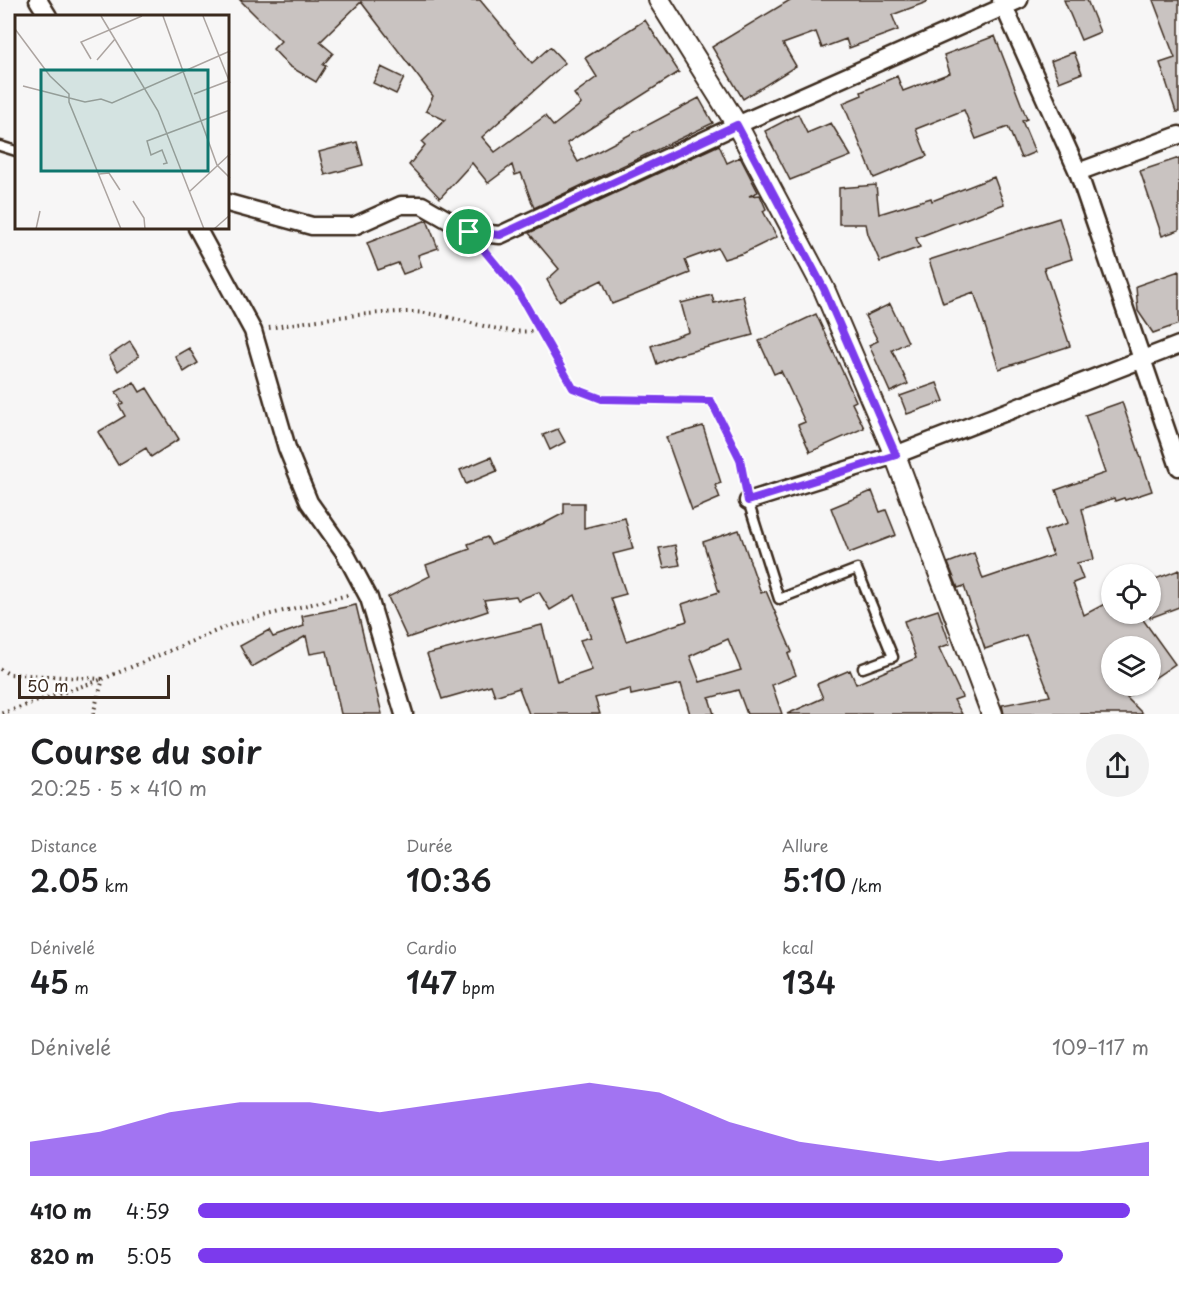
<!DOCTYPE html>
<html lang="fr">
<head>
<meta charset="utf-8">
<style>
  body { margin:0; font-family:"Playpen Sans",sans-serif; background:#f2f2f2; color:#202124; height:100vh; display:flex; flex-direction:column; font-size:22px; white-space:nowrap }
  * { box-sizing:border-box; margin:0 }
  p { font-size:20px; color:#757577 }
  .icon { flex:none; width:33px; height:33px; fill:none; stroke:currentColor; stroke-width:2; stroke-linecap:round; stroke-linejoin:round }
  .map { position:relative; height:714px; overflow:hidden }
  .side { display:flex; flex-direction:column; background:#fff; flex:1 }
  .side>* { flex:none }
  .fabs { position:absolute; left:1101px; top:564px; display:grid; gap:12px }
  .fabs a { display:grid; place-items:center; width:60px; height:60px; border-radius:50%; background:#fff; box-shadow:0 2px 4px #0004; font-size:30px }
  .scale { position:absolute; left:18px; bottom:15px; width:152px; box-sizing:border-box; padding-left:6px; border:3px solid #3b2a1e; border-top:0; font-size:16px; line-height:21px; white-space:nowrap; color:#3b2a1e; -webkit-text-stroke:4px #fff; paint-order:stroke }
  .pin { position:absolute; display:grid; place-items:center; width:51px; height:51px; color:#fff; margin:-26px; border:3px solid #fff; border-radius:50%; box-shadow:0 2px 6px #0007 }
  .round { display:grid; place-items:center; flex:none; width:63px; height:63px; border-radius:32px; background:#f2f2f2 }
  .head { display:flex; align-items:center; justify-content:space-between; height:102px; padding:0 30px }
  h1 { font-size:33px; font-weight:600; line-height:45px }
  .metrics { display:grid; grid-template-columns:repeat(3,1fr); gap:9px; height:102px; padding:6px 30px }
  .metrics div { display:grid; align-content:center }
  .metrics b { font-size:30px; font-weight:600 }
  .metrics small { font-size:16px; font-weight:400 }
  .metrics p { font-size:16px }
  .chart { height:168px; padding:12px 30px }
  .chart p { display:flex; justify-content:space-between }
  .chart svg { width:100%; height:108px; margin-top:6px; fill:#7c3aed; opacity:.7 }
  ul { padding:0 30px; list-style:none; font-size:20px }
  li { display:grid; grid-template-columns:96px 72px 1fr; align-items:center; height:45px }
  li i { height:15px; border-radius:8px; background:#7c3aed }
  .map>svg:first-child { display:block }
</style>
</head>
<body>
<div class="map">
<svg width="1179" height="714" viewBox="0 0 1179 714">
  <rect width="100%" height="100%" fill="#f7f6f6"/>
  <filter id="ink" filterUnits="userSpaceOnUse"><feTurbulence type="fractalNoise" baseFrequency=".0167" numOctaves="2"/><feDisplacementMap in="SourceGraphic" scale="12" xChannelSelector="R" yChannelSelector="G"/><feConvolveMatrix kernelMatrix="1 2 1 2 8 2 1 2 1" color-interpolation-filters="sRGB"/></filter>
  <g filter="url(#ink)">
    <path fill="#c9c3c1" stroke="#3b2a1e" stroke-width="1.5" fill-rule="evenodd" d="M240 0H480L532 63 550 47 565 63 482 137 495 152 545 116 553 126 581 104 574 94 597 77 585 58 645 20 679 72 567 143 578 162 699 98 713 123 534 208 521 173 515 175 512 165 488 183 472 163 440 198 409 165 425 145 422 142 445 120 426 111 433 96 361 2 320 42 333 53 323 65 326 66 316 82 289 66 273 49 281 41Z
      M790 0H927V2L892 15 898 30 849 48 846 39 822 48 816 32 783 44 796 66 743 99 712 47Z
      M1064 0H1087L1100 32 1081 40Z
      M1153 0H1179V112H1176L1160 63 1175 58Z
      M995 36 1027 119 1022 121 1035 152 1021 158 1008 127 976 139 964 110 916 129 927 156 874 178 843 103 862 95 861 92 897 76 903 91 950 73 944 55Z
      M1074 52 1082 73 1059 82 1051 61Z
      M381 67 404 78 396 94 373 83Z
      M798 114 807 133 831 123 851 156 790 180 765 131Z
      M357 142 363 165 325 175 319 152Z
      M719 145 727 163 740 157 758 192 749 196 760 195 766 209 763 211 777 237 744 253 724 259 718 248 685 260 690 273 612 304 602 280 559 301 547 280 559 269 529 233Z
      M1179 158V230L1162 236 1140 171Z
      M994 177 1004 204 916 238 920 247 880 262 868 234 866 224H839V188L876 185 879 214 931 198 932 201Z
      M1059 218 1072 259 1044 268 1070 346 999 369 974 292 943 303 929 260Z
      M427 220 438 248 418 255 422 267 403 274 398 263 378 270 367 243Z
      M1179 271V324L1153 333 1138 311 1136 286Z
      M712 295 714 303 743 296 753 335 674 356 657 364 651 346 689 332 681 303Z
      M890 304 908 342 892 350 908 384 890 392 869 345 878 341 865 316Z
      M816 314 856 401 852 403 864 428 810 452 798 425 805 422 781 371 774 374 759 341Z
      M130 342 139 356 118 371 109 356Z
      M189 348 198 363 184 372 175 356Z
      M134 382 140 392 147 388 179 439 151 457 146 448 118 465 98 432 125 416 119 405 123 403 116 392Z
      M937 383 944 401 907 414 900 396Z
      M1122 402 1152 491 1125 500 1124 498 1115 501 1114 498 1082 509 1094 559 1077 563 1083 579 1073 583 1084 615 1112 600V614H1139L1175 664 1150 681V646H1112V686H1144L1127 698 1143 714H1004L1002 705 1050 696 1026 635 985 649 964 586 958 588 948 563 974 553 983 579 1053 555 1044 531 1068 523 1056 490 1105 473 1085 415Z
      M703 426 721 483 715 485 720 498 692 510 666 437Z
      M558 429 565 442 550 450 543 435Z
      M491 457 497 471 466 484 460 470Z
      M872 491 880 512 886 510 896 535 849 553 831 508Z
      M564 503H584V528L625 518 633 549 613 554 626 594 611 598 626 641 687 621 682 604 719 592 703 542 739 530 761 593 766 591 792 652 788 654 796 675 772 685 782 714H747L738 690 709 698 714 714H690L681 684 631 695 630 689 595 698 600 714H529L519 688 495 696 491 685 442 699 427 654 542 625 557 682 592 670 580 640 591 637 575 595 550 610 539 592 518 600 516 596 484 600 488 611 407 638 388 597 430 576 426 565 470 549 468 544 487 537 491 545 547 522 564 513ZM728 639 741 670 700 682 690 656Z
      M675 545 680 565 664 568 659 548Z
      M1179 570V607L1150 618V581Z
      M356 605 382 714H341L327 651 310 654 306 636 252 667 240 646 269 630 273 637 304 626 302 616Z
      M938 610 950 644 939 648 962 697 954 700 962 714H787L823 698 817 684 850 670 856 684 916 658 904 621Z"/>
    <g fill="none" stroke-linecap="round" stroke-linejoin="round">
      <defs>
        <path id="service" d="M0 146 16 151
          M748 501 779 599 857 569 893 657 863 668"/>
        <path id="minor" d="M38 0 48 16
          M1001 0 1078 172 1179 467
          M1078 172 1179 135
          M228 203 312 226H354L401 205H422L469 232 500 235 737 125 1019 0
          M197 228 253 331 287 448 309 502 345 553 369 598 404 714
          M748 501 895 455 1179 345"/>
        <path id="tertiary" d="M659 0 737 125 824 289 895 455 992 714"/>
      </defs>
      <use href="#service" stroke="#3b2a1e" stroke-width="13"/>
      <use href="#minor" stroke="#3b2a1e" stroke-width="21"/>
      <use href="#tertiary" stroke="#3b2a1e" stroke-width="24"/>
      <path stroke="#3b2a1e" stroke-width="4" stroke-dasharray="1.5 4.5" stroke-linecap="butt" d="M485 252 517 290 573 388 602 399 711 401 740 459 745 486
        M269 328C316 320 364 312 412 312 454 313 500 338 540 330
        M0 669 9 674 103 679 0 714
        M93 714 103 679 235 623 348 595"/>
      <use href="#service" stroke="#fff" stroke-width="8"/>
      <use href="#minor" stroke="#fff" stroke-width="16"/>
      <use href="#tertiary" stroke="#fff" stroke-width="20"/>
    </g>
  </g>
  <g fill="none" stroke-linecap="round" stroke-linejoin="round" filter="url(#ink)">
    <defs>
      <path id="route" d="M737 125 824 289 896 455 748 501 740 459 711 401 602 399 573 388 517 290 469 232 500 235Z"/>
    </defs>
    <use href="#route" stroke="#fff" stroke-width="12"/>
    <use href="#route" stroke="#7c3aed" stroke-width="8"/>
  </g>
  <g transform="translate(15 15)">
    <rect width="214" height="214" fill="#f7f6f6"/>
    <path fill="none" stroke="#aca4a0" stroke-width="1.5" d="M86 1 143 96 189 214M148 1 202 150 215 163M188 1 215 68M0 14 35 61 54 79V87L106 214M76 44 66 27 127 1M82 45 100 24M8 71 70 87 86 84 97 88 215 36M179 79 213 66M148 149 152 148 147 135 136 140 132 126 215 95M84 159 94 158 105 175M174 177 215 139M118 186 129 203 130 214M21 214 25 196M199 214 215 200"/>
    <path fill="#0f766e" fill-opacity="0.15" stroke="#0f766e" stroke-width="3" d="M26 55H193V156H26Z"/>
    <rect width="214" height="214" fill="none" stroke="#3b2a1e" stroke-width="3"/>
  </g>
</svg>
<div class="fabs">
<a><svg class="icon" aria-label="locate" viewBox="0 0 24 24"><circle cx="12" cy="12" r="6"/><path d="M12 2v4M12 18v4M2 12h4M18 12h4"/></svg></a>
<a><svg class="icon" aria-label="layers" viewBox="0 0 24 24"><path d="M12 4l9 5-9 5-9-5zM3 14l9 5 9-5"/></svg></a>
</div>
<div class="scale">50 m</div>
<div class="pin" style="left:469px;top:232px;background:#1e9e55"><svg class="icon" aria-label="arrive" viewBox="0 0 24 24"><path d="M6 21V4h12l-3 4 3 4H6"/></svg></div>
</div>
<section class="side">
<div class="head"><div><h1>Course du soir</h1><p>20:25 · 5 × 410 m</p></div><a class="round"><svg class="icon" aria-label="share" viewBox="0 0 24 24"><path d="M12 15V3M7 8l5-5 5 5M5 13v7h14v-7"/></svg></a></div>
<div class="metrics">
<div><p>Distance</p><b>2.05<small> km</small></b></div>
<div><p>Durée</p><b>10:36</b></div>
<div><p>Allure</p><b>5:10<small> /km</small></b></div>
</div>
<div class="metrics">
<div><p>Dénivelé</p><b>45<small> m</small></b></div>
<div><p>Cardio</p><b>147<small> bpm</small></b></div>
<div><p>kcal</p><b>134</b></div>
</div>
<div class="chart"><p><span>Dénivelé</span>109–117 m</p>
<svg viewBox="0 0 160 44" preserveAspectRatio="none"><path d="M0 44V30L10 26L20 18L30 14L40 14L50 18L60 14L70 10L80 6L90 10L100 22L110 30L120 34L130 38L140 34L150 34L160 30V44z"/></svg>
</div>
<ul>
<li><b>410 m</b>4:59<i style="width:98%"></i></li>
<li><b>820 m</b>5:05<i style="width:91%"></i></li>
</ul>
</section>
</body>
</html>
